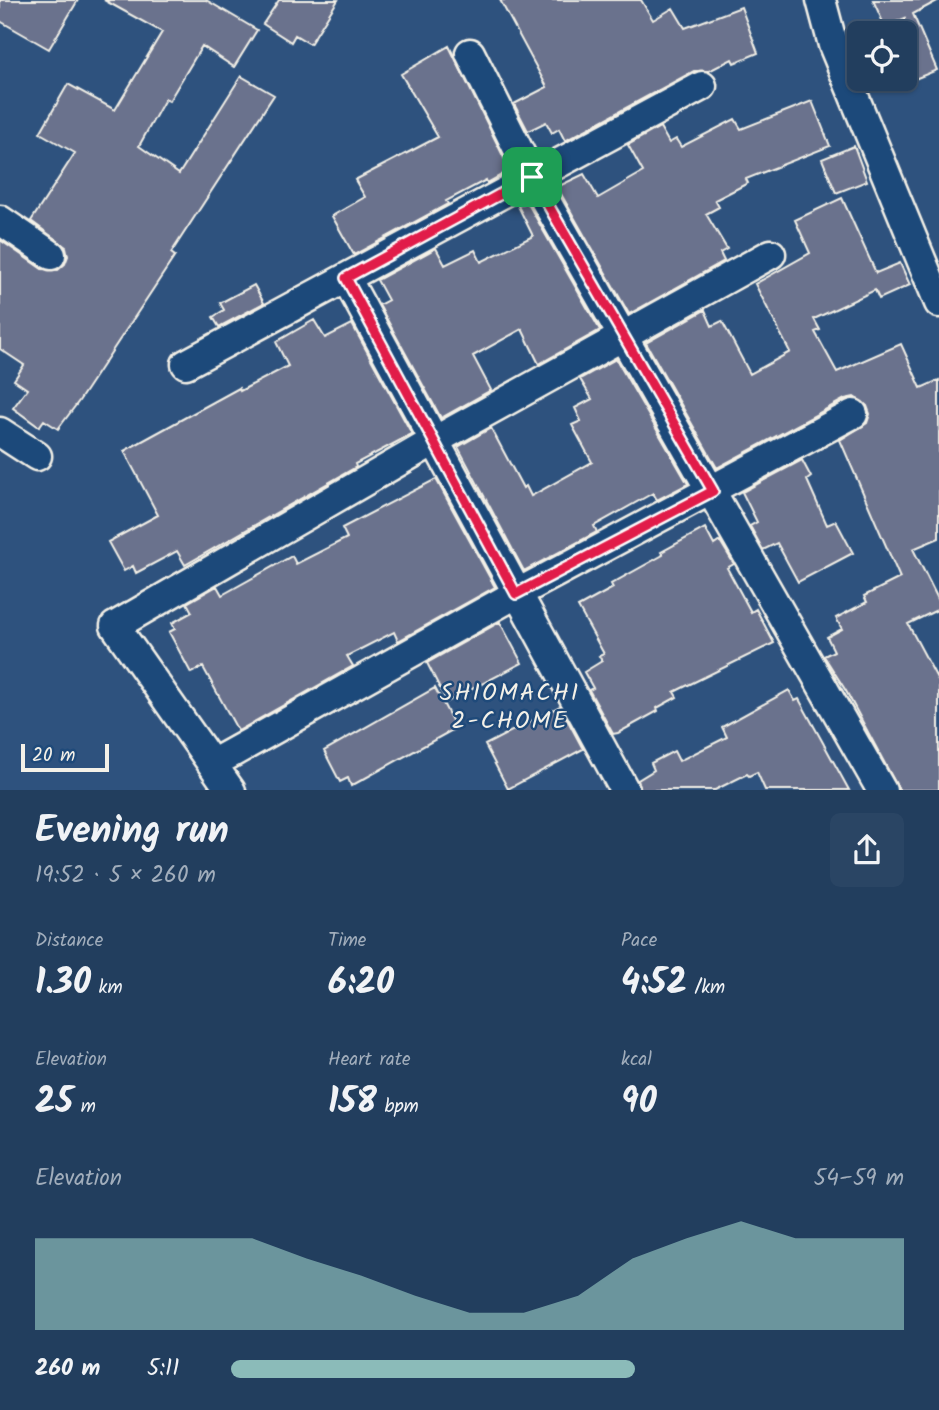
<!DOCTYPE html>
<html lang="en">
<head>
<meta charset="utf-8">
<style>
  body { margin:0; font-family:Kalam,sans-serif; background:#2a4564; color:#f1f3f6; height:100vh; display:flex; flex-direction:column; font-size:26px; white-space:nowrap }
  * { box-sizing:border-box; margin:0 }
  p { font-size:23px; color:#a2aebc }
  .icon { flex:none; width:38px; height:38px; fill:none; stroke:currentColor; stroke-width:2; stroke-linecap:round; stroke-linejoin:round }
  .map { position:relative; height:790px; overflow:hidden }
  .sheet { display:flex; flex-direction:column; background:#223e5e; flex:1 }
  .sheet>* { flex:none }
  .controls { position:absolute; left:847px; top:21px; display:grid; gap:14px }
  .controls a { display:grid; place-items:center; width:70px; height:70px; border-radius:10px; background:#223e5e; box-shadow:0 2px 5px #0004,0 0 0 2px #3f5773; font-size:35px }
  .scale { position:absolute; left:21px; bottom:18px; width:88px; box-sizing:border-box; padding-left:7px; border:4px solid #f4f1e8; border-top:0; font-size:19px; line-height:24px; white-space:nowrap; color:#f4f1e8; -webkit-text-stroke:5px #1f4a7a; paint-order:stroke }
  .pin { position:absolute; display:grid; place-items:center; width:60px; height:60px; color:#fff; margin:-30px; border-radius:14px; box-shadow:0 4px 10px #0006 }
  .round { display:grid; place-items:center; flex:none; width:74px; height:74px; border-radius:10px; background:#2a4564 }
  .head { display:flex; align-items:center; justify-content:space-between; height:119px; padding:0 35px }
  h1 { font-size:38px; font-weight:800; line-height:52px }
  .stats { display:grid; grid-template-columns:repeat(3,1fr); gap:10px; height:119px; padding:7px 35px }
  .stats div { display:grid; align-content:center }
  .stats b { font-size:35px; font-weight:800 }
  .stats small { font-size:19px; font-weight:400 }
  .stats p { font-size:19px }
  .chart { height:196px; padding:14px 35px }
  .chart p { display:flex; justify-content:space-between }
  .chart svg { width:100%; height:126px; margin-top:7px; fill:#8bbbb9; opacity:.7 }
  ul { padding:0 35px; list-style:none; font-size:23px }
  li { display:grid; grid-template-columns:112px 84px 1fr; align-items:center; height:52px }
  li i { height:18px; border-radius:9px; background:#8bbbb9 }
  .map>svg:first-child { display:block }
</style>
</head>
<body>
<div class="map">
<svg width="939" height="791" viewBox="0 0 939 791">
  <rect width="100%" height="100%" fill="#2e527e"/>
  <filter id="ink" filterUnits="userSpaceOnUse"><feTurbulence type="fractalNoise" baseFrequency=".0143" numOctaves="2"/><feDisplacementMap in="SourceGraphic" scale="14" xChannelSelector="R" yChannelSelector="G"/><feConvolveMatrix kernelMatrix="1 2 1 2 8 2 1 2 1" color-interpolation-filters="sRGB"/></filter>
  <g filter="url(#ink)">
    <path fill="#6a728d" stroke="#f4f1e8" stroke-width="2" d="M0 0H78L49 49 0 21Z
      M104 0H206L257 30 234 67 202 46 169 101 165 99 139 146 179 174 241 76 274 95 171 253 175 256 79 401 58 429 44 420 39 427 13 408 27 389 14 380 24 365 0 349V240L42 269 58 270 65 264 68 256 66 247 31 221 75 153 40 133 68 84 115 110 162 32Z
      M279 0H338L310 44 295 35 291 42 263 24Z
      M500 0H641L653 20 673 8 685 28 741 7 758 53 734 63 732 59 709 71H694L565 141 559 129 552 133 546 122 528 131 514 104 547 87Z
      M873 0H939L913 14 937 70 905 83V18L885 27Z
      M449 46 510 170 487 183 486 180 446 201 448 204 354 255 332 216 365 197 355 180 438 137 401 74Z
      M812 101 830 146 746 179 748 183 715 200 719 207 706 214 727 249 720 253 724 261 629 314 557 187 584 174 598 198 643 172 628 145 660 127 669 143 676 139 681 147 735 119 741 129Z
      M854 146 867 181 836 193 822 159Z
      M842 198 876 273 900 263 910 285 879 299 875 290 814 319 820 330 815 332 837 372 901 344 921 388 939 380V538L913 549 939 601V609L908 624 939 682V790H899L846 691 824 656 834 651 827 637 842 629 836 618 867 602 864 596 900 578 840 440 867 423 870 414 867 406 854 397 845 399 717 468 646 343 705 310 712 326 722 321 750 374 790 352 755 284 810 253 795 220Z
      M527 202 600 330 539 364 522 329 473 356 491 390 441 418 379 305 388 300 377 280 436 248 445 265 475 250 481 262 533 236 518 206Z
      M254 285 264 303 219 327 213 317 224 310 220 303Z
      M314 320 325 338 352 324 412 434 355 464 356 467 185 565 177 551 136 573 133 566 124 571 108 542 158 515 124 451 239 388 240 391 288 366 276 342Z
      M616 359 688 484 657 500 653 493 594 526 597 532 524 571 458 447 491 428 523 488 526 486 531 496 592 462 572 425 581 421 575 408 592 399 580 379Z
      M802 460 811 477 807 480 827 525 836 521 853 553 798 582 777 543 763 550 750 526 757 522 742 492Z
      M436 479 495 587 398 641 394 632 347 656 353 666 238 731 203 667 191 673 169 632 175 629 172 623 192 612 187 603 217 586 222 595 292 556 296 564 347 538 342 528Z
      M705 528 714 545 720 541 734 564 727 568 751 612 756 609 774 643 674 692 677 697 657 708 658 711 618 733 613 734 589 690 593 688 584 672 602 661 599 656 604 654 578 607 613 588 611 584 663 555 661 552Z
      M500 622 522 663 447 702 427 663Z
      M435 688 456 728 351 786 348 778 340 782 324 751Z
      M789 690 795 701 799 699 849 790H765L757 772 749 776 747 774 715 790H641L638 780 654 770 651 763 674 751 679 761 727 737 722 727Z
      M560 706 583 749 508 789 485 745Z"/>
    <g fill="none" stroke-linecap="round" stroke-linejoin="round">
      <defs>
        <path id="minor" d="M821 0 833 45 939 303
          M470 53 532 177 882 791
          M0 220 51 255
          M346 278 625 791
          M186 364 702 86
          M0 432 37 456
          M212 764 516 594 853 414
          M231 791 115 626 434 441 771 254"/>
      </defs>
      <use href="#minor" stroke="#f4f1e8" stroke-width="33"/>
      <use href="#minor" stroke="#1f4a7a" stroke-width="28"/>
    </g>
  </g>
  <g fill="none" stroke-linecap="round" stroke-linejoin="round" filter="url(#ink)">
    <defs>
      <path id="route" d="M532 177 713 491 516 594 346 278Z"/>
    </defs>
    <use href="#route" stroke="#fff" stroke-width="14"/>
    <use href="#route" stroke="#e11d48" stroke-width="9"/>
  </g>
  <g text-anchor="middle" stroke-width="5" stroke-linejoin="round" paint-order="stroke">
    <g font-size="24" letter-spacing="2" fill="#f4f1e8" stroke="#1f4a7a">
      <text x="510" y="700">SHIOMACHI<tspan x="510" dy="28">2-CHOME</tspan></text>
    </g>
  </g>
</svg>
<div class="controls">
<a><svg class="icon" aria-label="locate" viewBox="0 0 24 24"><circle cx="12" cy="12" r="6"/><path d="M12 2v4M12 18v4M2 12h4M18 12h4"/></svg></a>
</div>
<div class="scale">20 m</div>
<div class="pin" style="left:532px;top:177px;background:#1e9e55"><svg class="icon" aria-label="arrive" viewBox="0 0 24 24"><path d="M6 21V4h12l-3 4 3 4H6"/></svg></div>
</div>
<section class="sheet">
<div class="head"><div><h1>Evening run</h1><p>19:52 · 5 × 260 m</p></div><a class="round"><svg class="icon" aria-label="share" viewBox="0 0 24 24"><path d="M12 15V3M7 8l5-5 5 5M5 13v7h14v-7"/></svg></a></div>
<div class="stats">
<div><p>Distance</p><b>1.30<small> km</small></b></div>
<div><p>Time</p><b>6:20</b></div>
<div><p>Pace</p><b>4:52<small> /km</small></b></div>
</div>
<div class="stats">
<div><p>Elevation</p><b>25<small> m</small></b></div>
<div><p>Heart rate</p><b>158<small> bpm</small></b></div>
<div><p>kcal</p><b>90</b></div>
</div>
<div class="chart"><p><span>Elevation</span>54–59 m</p>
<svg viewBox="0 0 160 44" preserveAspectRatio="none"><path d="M0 44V12L10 12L20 12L30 12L40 12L50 19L60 25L70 32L80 38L90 38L100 32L110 19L120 12L130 6L140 12L150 12L160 12V44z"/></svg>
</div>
<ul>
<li><b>260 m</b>5:11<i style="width:60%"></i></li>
</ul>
</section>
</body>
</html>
